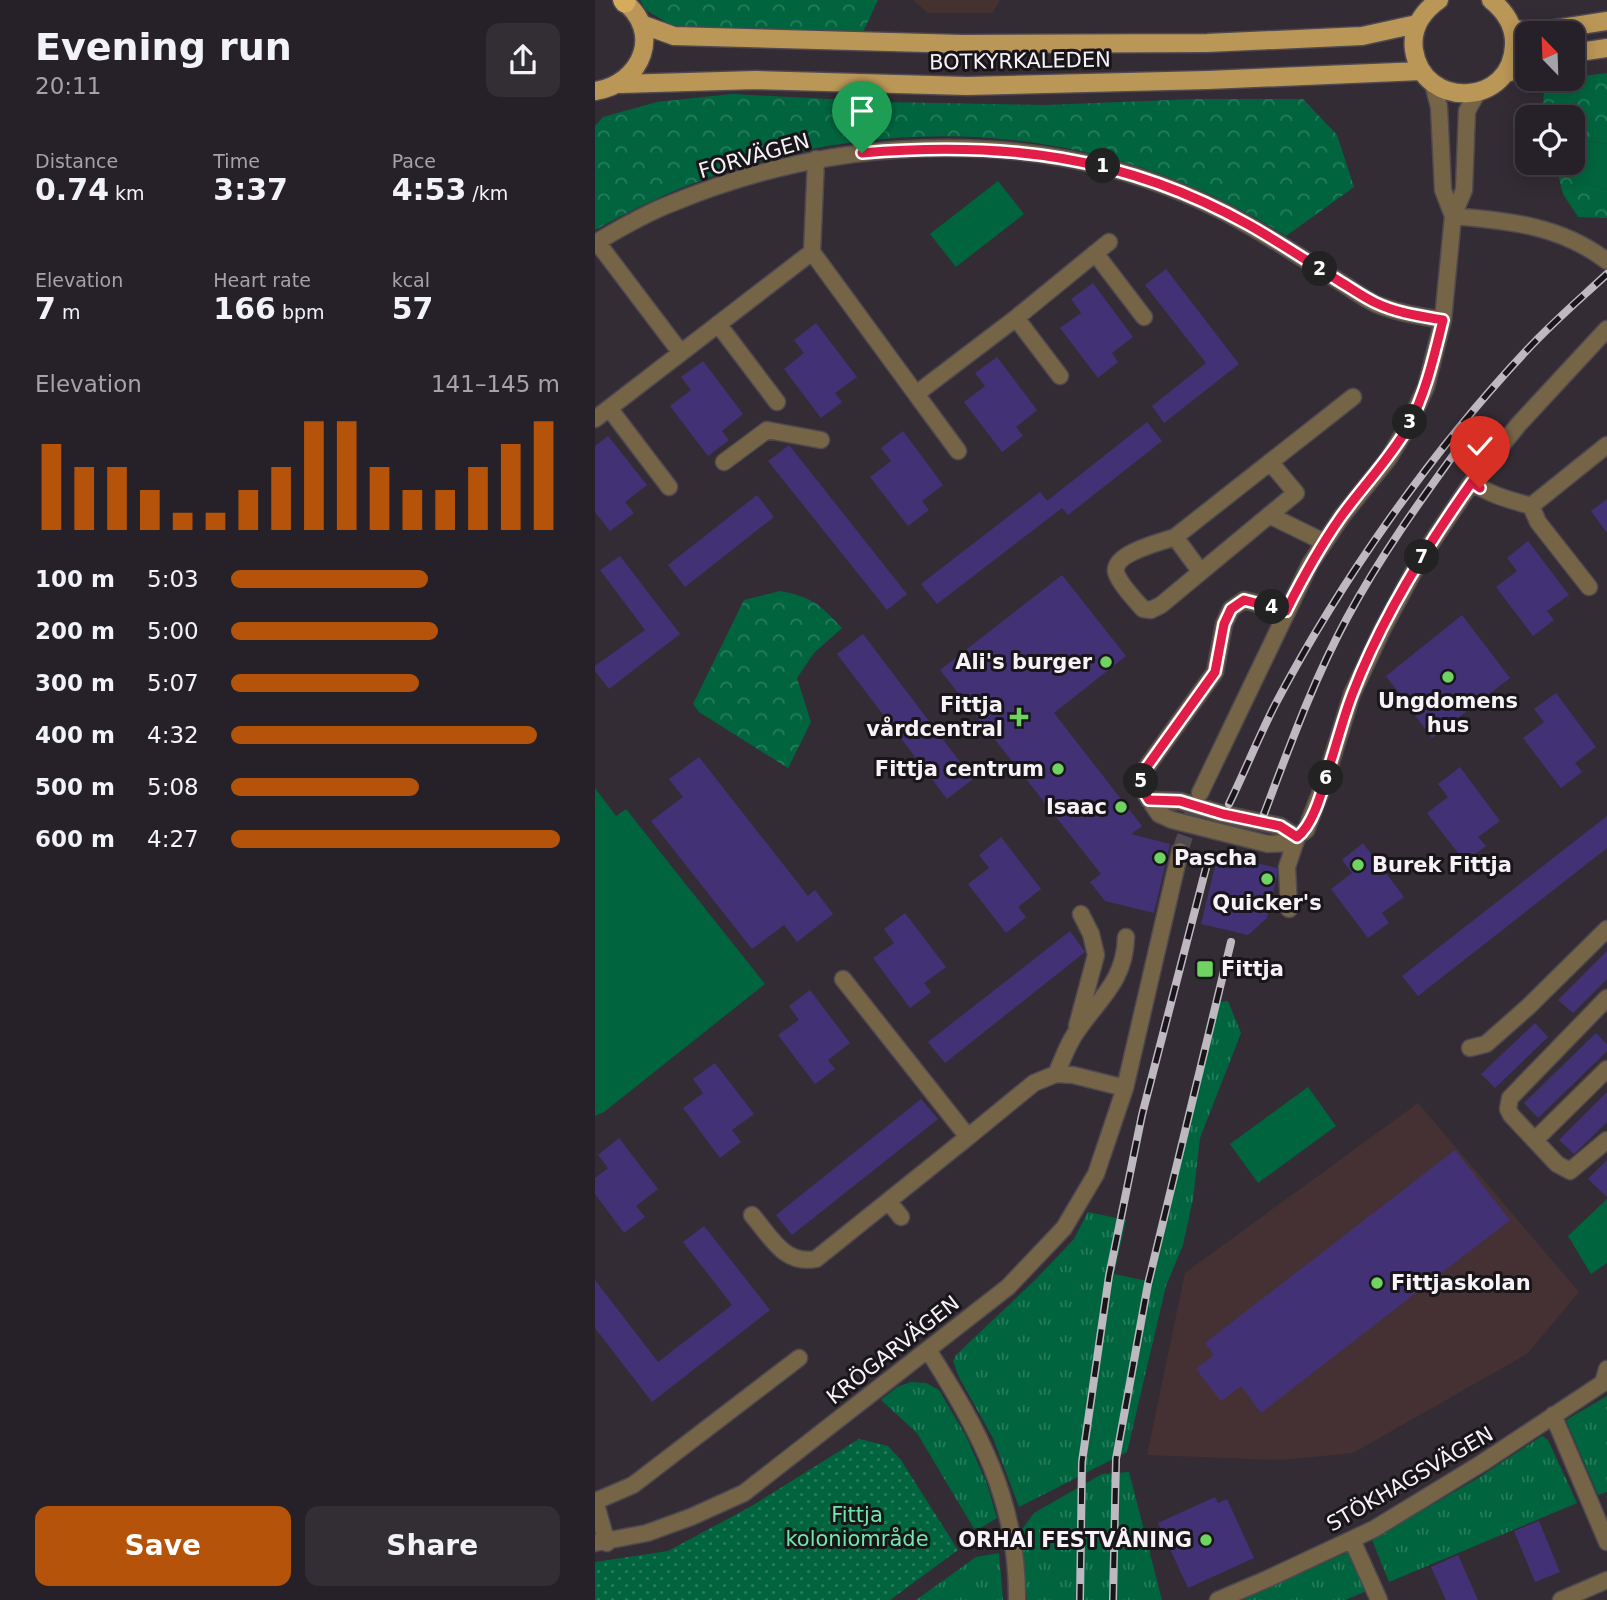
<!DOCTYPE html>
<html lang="en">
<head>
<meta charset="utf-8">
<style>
  body { margin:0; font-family:"DejaVu Sans",sans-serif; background:#322e34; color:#f1f3f6; height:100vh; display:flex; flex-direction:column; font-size:26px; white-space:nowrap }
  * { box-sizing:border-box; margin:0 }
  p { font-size:23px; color:#a4a3a8 }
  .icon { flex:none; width:38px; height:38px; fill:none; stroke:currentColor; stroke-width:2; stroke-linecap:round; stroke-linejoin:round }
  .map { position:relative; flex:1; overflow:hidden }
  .side { display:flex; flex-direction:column; background:#262128; width:595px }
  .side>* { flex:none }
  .needle { width:46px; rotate:337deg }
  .tools { position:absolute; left:920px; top:21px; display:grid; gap:14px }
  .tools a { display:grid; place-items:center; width:70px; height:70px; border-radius:14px; background:#262128; box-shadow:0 4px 18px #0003,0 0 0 2px #423e45; font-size:35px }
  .pin { position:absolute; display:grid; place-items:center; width:60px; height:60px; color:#fff; margin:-72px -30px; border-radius:50% 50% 50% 0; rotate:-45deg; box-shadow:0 0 7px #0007 }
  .pin .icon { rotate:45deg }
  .km { position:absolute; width:35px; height:35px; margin:-18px; border-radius:50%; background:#222; color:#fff; font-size:19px; line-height:35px; text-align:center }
  .round { display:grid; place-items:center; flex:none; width:74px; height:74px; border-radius:14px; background:#322e34 }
  .summary { display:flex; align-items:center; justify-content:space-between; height:119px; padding:0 35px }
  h1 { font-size:38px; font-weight:600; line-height:52px }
  .stats { display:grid; grid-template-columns:repeat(3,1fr); gap:10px; height:119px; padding:7px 35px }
  .stats div { display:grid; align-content:center }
  .stats b { font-size:30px; font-weight:600 }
  .stats small { font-size:19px; font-weight:400 }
  .stats p { font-size:19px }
  .chart { height:196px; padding:14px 35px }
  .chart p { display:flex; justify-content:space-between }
  .chart svg { width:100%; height:126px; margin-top:7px; stroke:#b45309; stroke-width:6 }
  .cta { display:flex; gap:14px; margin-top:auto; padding:14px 35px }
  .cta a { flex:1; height:80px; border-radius:14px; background:#b45309; color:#fff; font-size:28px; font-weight:600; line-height:80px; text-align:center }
  .cta a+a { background:#322e34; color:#f1f3f6 }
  ul { padding:0 35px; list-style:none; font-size:23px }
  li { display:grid; grid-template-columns:112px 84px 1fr; align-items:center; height:52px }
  li i { height:18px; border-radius:9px; background:#b45309 }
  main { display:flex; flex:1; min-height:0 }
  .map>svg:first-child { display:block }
</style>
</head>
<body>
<main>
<section class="side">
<div class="summary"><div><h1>Evening run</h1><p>20:11</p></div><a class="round"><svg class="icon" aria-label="share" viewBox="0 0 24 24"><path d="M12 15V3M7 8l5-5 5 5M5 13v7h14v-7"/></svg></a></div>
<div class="stats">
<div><p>Distance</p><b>0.74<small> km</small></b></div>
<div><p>Time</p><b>3:37</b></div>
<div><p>Pace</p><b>4:53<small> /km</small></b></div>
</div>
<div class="stats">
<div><p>Elevation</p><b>7<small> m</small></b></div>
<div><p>Heart rate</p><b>166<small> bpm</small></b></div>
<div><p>kcal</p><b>57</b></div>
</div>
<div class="chart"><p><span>Elevation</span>141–145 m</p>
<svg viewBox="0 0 160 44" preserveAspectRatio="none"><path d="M5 44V14M15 44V22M25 44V22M35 44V30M45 44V38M55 44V38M65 44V30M75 44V22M85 44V6M95 44V6M105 44V22M115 44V30M125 44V30M135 44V22M145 44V14M155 44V6"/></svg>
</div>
<ul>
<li><b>100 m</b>5:03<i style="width:60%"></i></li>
<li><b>200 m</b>5:00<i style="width:63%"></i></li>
<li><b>300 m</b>5:07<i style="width:57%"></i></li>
<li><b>400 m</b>4:32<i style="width:93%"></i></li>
<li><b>500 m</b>5:08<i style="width:57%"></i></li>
<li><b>600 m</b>4:27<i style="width:100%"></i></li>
</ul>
<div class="cta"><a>Save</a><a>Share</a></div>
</section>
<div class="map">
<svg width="1012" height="1600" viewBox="0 0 1012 1600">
  <defs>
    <pattern id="grass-tufts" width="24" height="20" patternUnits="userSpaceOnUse" patternTransform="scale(1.75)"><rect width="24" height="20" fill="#00653f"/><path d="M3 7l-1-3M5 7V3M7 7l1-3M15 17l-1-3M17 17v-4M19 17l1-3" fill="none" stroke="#267c5c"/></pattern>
    <pattern id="forest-crowns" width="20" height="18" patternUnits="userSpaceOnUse" patternTransform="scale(1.75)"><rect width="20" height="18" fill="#00653f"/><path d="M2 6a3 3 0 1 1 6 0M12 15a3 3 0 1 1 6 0" fill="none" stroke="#267c5c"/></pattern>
    <pattern id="garden-dots" width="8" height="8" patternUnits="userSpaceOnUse" patternTransform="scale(1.75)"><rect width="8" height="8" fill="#00653f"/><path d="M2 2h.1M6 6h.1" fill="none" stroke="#267c5c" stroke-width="1.8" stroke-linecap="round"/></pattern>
  </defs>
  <rect width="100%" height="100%" fill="#332c35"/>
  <path fill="#453130" d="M318 0H405L397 13H333Z"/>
  <path fill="#453133" d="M823 1103 984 1292 932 1354 758 1453 686 1460 552 1455 590 1273Z"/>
  <path fill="url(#grass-tufts)" d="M633 1001 646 1033 605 1138 598 1199 588 1245 571 1286 532 1452 424 1507 398 1438 364 1377 358 1361 361 1355 440 1280 479 1239 493 1212 531 1220 519 1274 557 1282 624 1002Z
    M316 1382 331 1383 344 1390 371 1436 392 1484 402 1518 382 1530 378 1527 322 1433 286 1400 302 1387Z
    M1012 1396V1492L1003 1495 971 1420Z
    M947 1436 953 1440 982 1503 794 1582 777 1540 883 1478Z
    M534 1472 567 1600H432L425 1532 439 1513 507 1474Z
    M753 1552 759 1556 774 1590 750 1600H647Z
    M404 1553 408 1600H321L381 1557Z"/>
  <path fill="url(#forest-crowns)" d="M45 0H283L268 32 82 29 51 10Z
    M1012 73V144L986 140 987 182 1012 190V218L983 217 968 194 960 163H978V117H947L949 91 965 79Z
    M137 94 289 102 451 105 599 99H708L742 135 759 187 691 236C480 101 216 107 0 230V126L8 117 62 102Z
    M185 591C219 598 223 603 247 628L219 653 202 678 216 722 193 768 104 712 98 704 149 600Z"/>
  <path fill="#00653f" d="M986 140 1012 144V190L987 182 981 167Z
    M403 181 429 214 361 267 335 234Z
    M0 788 21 816 31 809 170 984 9 1112 0 1116Z
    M713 1087 741 1126 663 1183 635 1144Z
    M1012 1199V1263L996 1274 973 1236Z"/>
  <path fill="url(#garden-dots)" d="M264 1439 293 1446 306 1460 363 1550 295 1600H0V1562L73 1551 155 1507Z"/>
  <path fill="#423275" d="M571 269 644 364 569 423 557 406 611 363 550 285Z
    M498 283 538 337 517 353 523 362 503 378 465 328 486 313 476 299Z
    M221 323 262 377 240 393 247 402 226 418 189 369 209 353 199 340Z
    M402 357 442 410 421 427 428 436 407 452 369 402 390 386 380 373Z
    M108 361 148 414 127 431 134 440 113 456 75 406 96 390 86 377Z
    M552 422 567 441 473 515 467 508 342 604 326 584 445 492 452 501Z
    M308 431 348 485 327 501 334 510 313 526 275 477 296 461 286 448Z
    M13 436 52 485 30 502 39 513 15 531 0 512V446Z
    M194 445 312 594 292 610 173 461Z
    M162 495 179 517 90 587 73 565Z
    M1012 499V533L996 511Z
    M933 541 974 595 952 611 959 620 938 636 901 587 922 571 912 558Z
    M25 556 85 634 14 689 0 671V666L50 630 5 570Z
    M467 575 531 656 459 713 547 826 536 834 575 844 559 913 510 901 495 882 506 874 345 670Z
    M867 615 915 678 837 738 791 676Z
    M268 634 378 779 352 799 242 654Z
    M961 693 1001 747 980 763 987 772 966 788 928 738 949 722 939 709Z
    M104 757 213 896 220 890 238 914 202 942 189 925 157 949 56 821 88 797 74 779Z
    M865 767 905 821 883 837 891 846 870 862 832 813 853 797 843 784Z
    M1012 816V848L823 996 807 976Z
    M406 837 446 889 423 907 431 917 411 933 373 884 394 868 384 855Z
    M768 843 809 897 787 913 794 923 773 938 736 889 757 873 747 860Z
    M623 854 682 868V876L672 918 653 935 606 924Z
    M310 913 351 967 329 983 336 992 315 1008 278 958 299 943 289 929Z
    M475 931 490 952 350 1063 333 1042Z
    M1012 951V979L978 1013 963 1000Z
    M215 990 255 1043 233 1060 240 1069 220 1084 183 1035 204 1020 194 1006Z
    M940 1023 953 1037 900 1088 886 1074Z
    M1001 1033 1012 1044V1051L943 1118 929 1103Z
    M120 1063 159 1114 137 1130 146 1142 125 1158 88 1108 108 1093 98 1079Z
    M1012 1092V1122L979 1154 964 1140Z
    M326 1099 343 1119 197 1235 181 1215Z
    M24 1138 63 1189 41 1206 50 1217 29 1233 0 1194V1178L13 1168 3 1155Z
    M860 1150 915 1220 666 1413 646 1386 626 1401 601 1369 619 1355 610 1343Z
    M1012 1160V1197L993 1179Z
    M109 1226 175 1310 57 1402 0 1328V1280L63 1362 137 1305 88 1242Z
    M620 1497 623 1503 632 1499 659 1558 593 1588 563 1523Z
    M944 1521 965 1572 940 1582 919 1531Z
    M863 1555 883 1600H851L836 1567Z"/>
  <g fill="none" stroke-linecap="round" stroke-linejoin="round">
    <path stroke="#504a52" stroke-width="16" stroke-dasharray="16 8" stroke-linecap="butt" d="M585 851 604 795"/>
    <defs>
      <path id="minor" d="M838 84 844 107 848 190 858 216
        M221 159 217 252 321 394 421 318 514 242
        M858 216C914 221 965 225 1012 261
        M2 242 86 353
        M0 243C24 229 49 214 75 204 248 132 453 125 623 209 662 228 699 253 736 276 751 285 766 297 781 304 803 313 825 316 848 320
        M500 253 549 317
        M421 318 465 376
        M123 324 182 402
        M321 394 363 451
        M14 408 74 487
        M0 419 217 252
        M129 462 172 430 226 440
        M877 482C894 495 916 500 936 506L1012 445
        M936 506 943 522 994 587
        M674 515 729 542
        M580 537C566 542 518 553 521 572 523 582 541 601 548 609L556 610 566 605 701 493 675 462
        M605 571 580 537 758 397
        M691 611 649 600 636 609 629 624 620 672 551 768 545 786 564 814 577 820 673 844 691 843 711 830 730 781 757 694 788 628 826 558 877 482 924 424 1012 329
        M605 793 715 564 747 516 793 459 813 426 831 387 848 320 858 216 869 190 872 111 882 93
        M554 800 585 801 628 814 685 826 702 837
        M694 909 692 867 702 837
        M248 979 373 1137 439 1083 461 1074
        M1012 998 915 1098 913 1109 916 1115 962 1164 975 1171 1012 1140
        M482 1026 501 955 496 934 486 914
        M875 1048 891 1044 933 1007 1012 929
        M530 1088 478 1075 461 1074C467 1061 472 1046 480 1034 503 999 530 982 531 937
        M940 1140 1012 1069
        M294 1202 306 1217
        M157 1215C176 1237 189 1265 221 1259L373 1137
        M333 1350C384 1430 423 1501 422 1600
        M958 1415 1012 1542
        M0 1501 12 1543
        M1 1501 38 1485 204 1358
        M757 1540 784 1600
        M0 1543 52 1533 96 1517 149 1493 413 1287 469 1228 501 1174 530 1088 585 851
        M623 1600 670 1580 779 1529 887 1463 1008 1383 1012 1369
        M966 1600 1012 1580"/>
      <path id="major" d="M844 0C827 12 816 29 819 50 828 110 917 107 919 45 920 26 911 12 896 0
        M46 24 79 36 367 44 612 43 767 36 822 24
        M919 29 941 32 1012 21
        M978 53 1012 48
        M911 73 933 67
        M25 84 161 80 372 86 613 80 826 71
        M0 91C47 84 69 31 27 0"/>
      <path id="highway" d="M29 0 30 2"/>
    </defs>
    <use href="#minor" stroke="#4e4850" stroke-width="19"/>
    <use href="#major" stroke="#4e4850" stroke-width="21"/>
    <use href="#highway" stroke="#4e4850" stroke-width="24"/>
    <use href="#minor" stroke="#766446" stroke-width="16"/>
    <use href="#major" stroke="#bb9757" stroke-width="18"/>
    <use href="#highway" stroke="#d7ab5c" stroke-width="21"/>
    <defs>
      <path id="rail" d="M634 804C650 771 664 736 681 703 746 580 836 452 932 350 957 323 985 299 1012 274
        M669 814C694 748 718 681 752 618 788 551 833 490 878 428
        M485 1600 487 1462 514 1276 547 1115 612 864
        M518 1600 521 1459 553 1284 636 942"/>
    </defs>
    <use href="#rail" stroke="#beb9c0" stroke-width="8"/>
    <use href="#rail" stroke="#19161a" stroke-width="5" stroke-dasharray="16" stroke-linecap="butt"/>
  </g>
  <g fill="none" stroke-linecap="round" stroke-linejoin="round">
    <defs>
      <path id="route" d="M267 153C407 141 529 155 654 225 684 242 714 262 744 281 756 288 768 297 781 303 802 313 825 316 848 320 839 356 831 393 813 427 794 460 767 487 745 518 724 548 707 579 691 611L649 600 636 609 629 624 620 672 551 768 545 786 554 800 585 801 628 814 685 826 702 837C720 824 729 783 736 761 743 739 749 716 757 695 786 619 830 548 877 482L885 488"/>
    </defs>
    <use href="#route" stroke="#fff" stroke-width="14"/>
    <use href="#route" stroke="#e11d48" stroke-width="9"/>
  </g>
  <g fill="#6ed360" stroke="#19161a" stroke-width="2.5">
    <circle cx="511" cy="662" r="7"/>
    <circle cx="853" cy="677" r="7"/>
    <path d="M420.5 706.5h7v7h7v7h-7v7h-7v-7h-7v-7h7z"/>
    <circle cx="463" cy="769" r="7"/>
    <circle cx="526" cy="807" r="7"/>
    <circle cx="565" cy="858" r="7"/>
    <circle cx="763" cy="865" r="7"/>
    <circle cx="672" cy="879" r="7"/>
    <rect x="601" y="960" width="18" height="18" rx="3.5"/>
    <circle cx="782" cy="1283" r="7"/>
    <circle cx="611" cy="1540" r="7"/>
  </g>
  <g text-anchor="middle" stroke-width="6" stroke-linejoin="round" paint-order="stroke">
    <g font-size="21" fill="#f7f2f8" stroke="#19161a">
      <text transform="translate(425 61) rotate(-1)" y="7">BOTKYRKALEDEN</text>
      <text transform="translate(159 156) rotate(-16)" y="7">FORVÄGEN</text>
      <text transform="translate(298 1350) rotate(-38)" y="7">KRÖGARVÄGEN</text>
      <text transform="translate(815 1479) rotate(-30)" y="7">STÖKHAGSVÄGEN</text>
    </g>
    <g font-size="21" font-weight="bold" fill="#f7f2f8" stroke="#19161a" text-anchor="end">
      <text x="497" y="669">Ali's burger</text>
      <text x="853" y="708" text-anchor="middle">Ungdomens<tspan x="853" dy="24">hus</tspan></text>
      <text x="408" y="712">Fittja<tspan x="408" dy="24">vårdcentral</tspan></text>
      <text x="449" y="776">Fittja centrum</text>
      <text x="512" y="814">Isaac</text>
      <text x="579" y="865" text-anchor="start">Pascha</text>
      <text x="777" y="872" text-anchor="start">Burek Fittja</text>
      <text x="672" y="910" text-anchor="middle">Quicker's</text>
      <text x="626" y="976" text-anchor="start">Fittja</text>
      <text x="796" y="1290" text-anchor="start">Fittjaskolan</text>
      <text x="597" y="1547">ORHAI FESTVÅNING</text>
    </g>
    <g font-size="21" fill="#70e8ab" stroke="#19161a">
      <text x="262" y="1522">Fittja<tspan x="262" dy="24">koloniområde</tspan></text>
    </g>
  </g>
</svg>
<div class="tools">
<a><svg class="needle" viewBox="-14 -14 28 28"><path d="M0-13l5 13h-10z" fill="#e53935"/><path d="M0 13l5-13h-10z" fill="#a4a3a8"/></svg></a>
<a><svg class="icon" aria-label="locate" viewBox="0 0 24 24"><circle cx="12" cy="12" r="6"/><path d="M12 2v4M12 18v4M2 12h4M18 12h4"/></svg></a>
</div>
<div class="pin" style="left:267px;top:153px;background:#1e9e55"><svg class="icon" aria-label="arrive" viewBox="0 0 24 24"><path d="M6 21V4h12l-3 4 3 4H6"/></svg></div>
<div class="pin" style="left:885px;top:488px;background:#d93025"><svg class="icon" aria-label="check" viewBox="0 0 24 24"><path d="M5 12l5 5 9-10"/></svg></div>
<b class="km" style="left:508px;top:166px">1</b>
<b class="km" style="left:725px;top:269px">2</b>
<b class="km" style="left:815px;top:422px">3</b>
<b class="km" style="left:677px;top:607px">4</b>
<b class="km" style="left:546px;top:781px">5</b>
<b class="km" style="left:731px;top:778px">6</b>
<b class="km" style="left:827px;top:557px">7</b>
</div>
</main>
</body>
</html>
